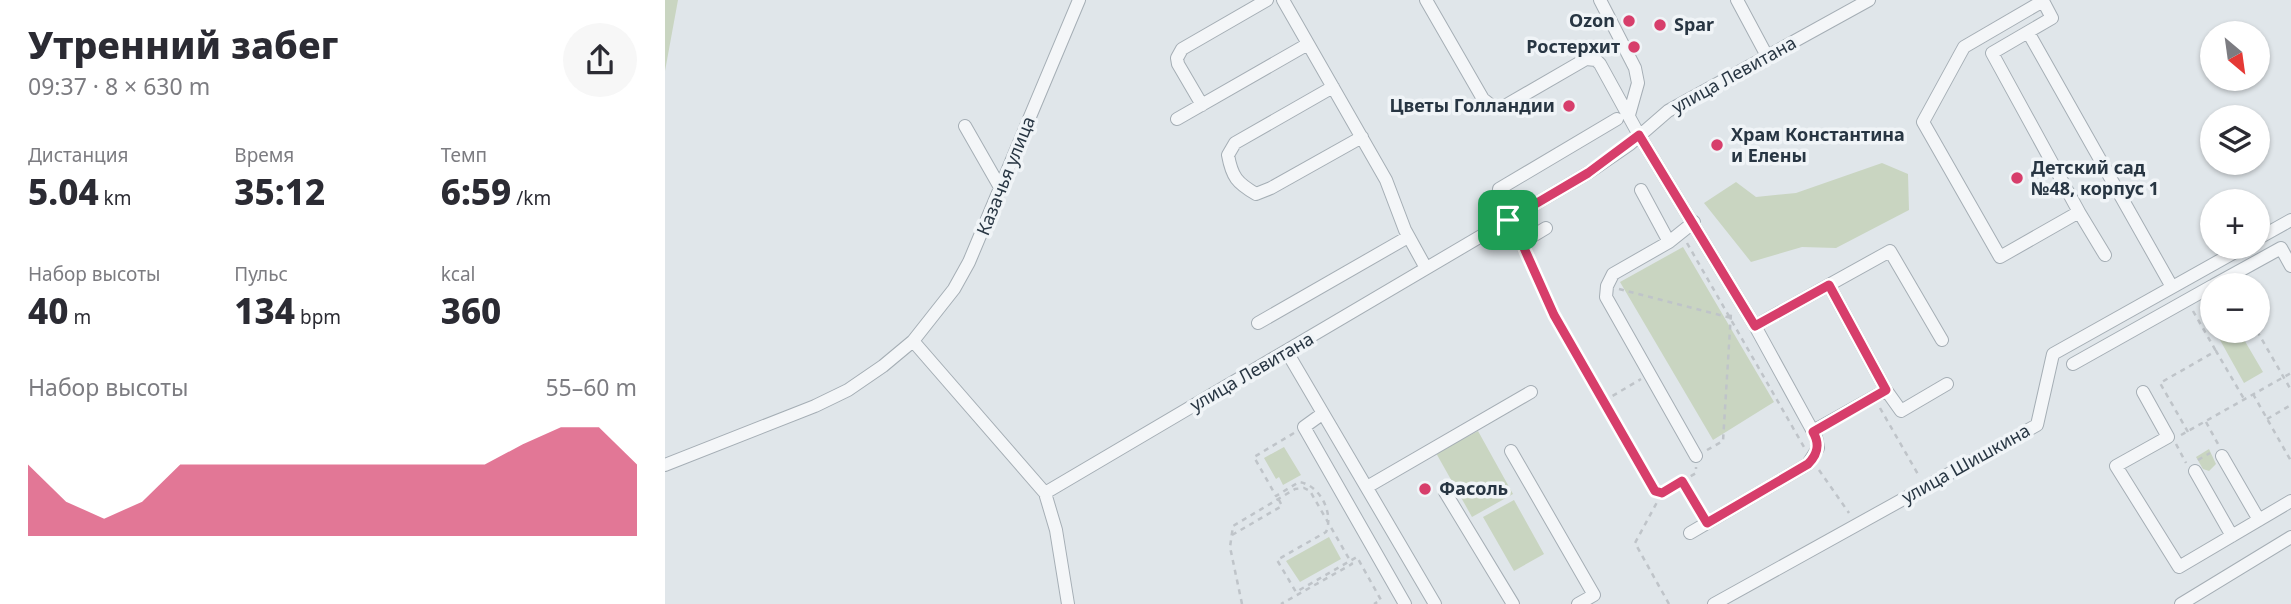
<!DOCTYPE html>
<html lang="ru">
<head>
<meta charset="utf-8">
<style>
  body { margin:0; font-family:"Noto Sans",sans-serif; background:#f7f7f7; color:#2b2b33; height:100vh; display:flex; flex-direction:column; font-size:26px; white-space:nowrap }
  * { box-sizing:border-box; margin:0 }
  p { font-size:23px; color:#7c7c81 }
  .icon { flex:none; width:38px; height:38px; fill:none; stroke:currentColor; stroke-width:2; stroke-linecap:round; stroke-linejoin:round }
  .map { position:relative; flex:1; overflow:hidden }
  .sheet { display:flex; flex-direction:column; background:#fff; width:665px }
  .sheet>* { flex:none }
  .needle { width:46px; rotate:151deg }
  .fabs { position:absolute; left:1535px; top:21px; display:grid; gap:14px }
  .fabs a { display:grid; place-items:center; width:70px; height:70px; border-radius:50%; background:#fff; box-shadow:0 2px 5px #0004; font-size:35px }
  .pin { position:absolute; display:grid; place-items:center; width:60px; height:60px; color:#fff; margin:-30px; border-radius:14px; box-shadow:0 4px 10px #0006 }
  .round { display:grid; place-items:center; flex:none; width:74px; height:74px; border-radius:37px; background:#f7f7f7 }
  .summary { display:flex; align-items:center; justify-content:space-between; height:119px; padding:0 28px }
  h1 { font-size:38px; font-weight:800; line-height:52px }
  .stats { display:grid; grid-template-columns:repeat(3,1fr); gap:10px; height:119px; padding:7px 28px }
  .stats div { display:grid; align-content:center }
  .stats b { font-size:35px; font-weight:800 }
  .stats small { font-size:19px; font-weight:400 }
  .stats p { font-size:19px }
  .chart { height:196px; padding:14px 28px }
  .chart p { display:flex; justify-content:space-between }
  .chart svg { width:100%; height:126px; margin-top:7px; fill:#d73e6b; opacity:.7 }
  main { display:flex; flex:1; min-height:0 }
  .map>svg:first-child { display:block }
</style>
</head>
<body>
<main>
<section class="sheet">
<div class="summary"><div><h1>Утренний забег</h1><p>09:37 · 8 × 630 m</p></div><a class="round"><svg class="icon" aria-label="share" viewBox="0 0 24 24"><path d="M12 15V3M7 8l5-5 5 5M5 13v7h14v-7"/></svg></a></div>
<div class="stats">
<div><p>Дистанция</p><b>5.04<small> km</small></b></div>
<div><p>Время</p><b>35:12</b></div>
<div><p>Темп</p><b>6:59<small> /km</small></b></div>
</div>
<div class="stats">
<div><p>Набор высоты</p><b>40<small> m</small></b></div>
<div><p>Пульс</p><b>134<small> bpm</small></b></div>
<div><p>kcal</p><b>360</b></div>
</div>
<div class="chart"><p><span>Набор высоты</span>55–60 m</p>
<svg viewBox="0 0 160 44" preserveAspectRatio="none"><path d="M0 44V19L10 32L20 38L30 32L40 19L50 19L60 19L70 19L80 19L90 19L100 19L110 19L120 19L130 12L140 6L150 6L160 19V44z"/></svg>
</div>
</section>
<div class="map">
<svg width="1626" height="604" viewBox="0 0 1626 604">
  <rect width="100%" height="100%" fill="#e0e6ea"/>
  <path fill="#c9d5c1" d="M0 0H13L0 71Z
    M1217 163 1243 174 1244 210 1171 248 1137 247 1086 262 1039 203 1071 182 1091 197 1131 193Z
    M1018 247 1109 402 1048 440 955 282Z
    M1550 331H1574L1598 372 1579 383Z
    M813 431 848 494 807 517 771 453Z
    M619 447 636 475 618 485 614 477 611 479 599 458Z
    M1544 449 1551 464 1544 471 1538 469 1531 457Z
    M849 500 879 554 849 571 818 517Z
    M664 537 676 559 635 582 621 561Z"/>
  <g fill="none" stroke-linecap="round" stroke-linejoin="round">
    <defs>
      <path id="minor" d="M618 0 721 180 740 230 761 268
        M761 0 818 99 828 107H838L921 59 931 60 935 64 974 135 1090 326 1151 437 1153 448 1143 464 1025 533
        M935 0 970 68 973 83 964 115
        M1072 0 1102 56
        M1378 1 1387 18 1327 53 1414 212 1335 257 1258 122 1299 47Z
        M1363 32 1507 287
        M668 87 570 143 563 155C567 177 572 183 591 194L606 188 697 137
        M537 105 513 64 512 58 517 49 602 0
        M512 119 643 44
        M300 126 336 189
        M976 190 1004 242
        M1414 212 1440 255
        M1029 222 1004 242 948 274 942 286 941 297 1031 456
        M1592 239 1626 220
        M856 243 881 228
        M859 248 833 202 834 189 952 119
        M1164 285 1221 390
        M1549 285 1616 248 1626 266
        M593 323 743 237
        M1090 326 1225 251 1277 340
        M248 341 289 289 304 262 414 0
        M622 352 770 604
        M1408 364 1547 286
        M1478 392 1503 437 1451 466 1514 567 1626 501
        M657 414 639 427 740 604
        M1148 431 1221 390 1236 411 1282 384
        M846 451 929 595 913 604
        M1557 456 1594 520
        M0 465 150 406 183 390 218 366 248 341 380 493 923 173 965 144 1003 111 1204 0
        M1530 471 1567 536
        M702 487 866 392
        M780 492 848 604
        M380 493 391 530 403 604
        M1049 604 1372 425 1388 354 1579 247
        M1516 604 1626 537"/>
    </defs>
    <use href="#minor" stroke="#a5aeb5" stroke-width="14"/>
    <path stroke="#bfc4c9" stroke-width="2.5" stroke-dasharray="5 5" stroke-linecap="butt" d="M1022 243 1139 447
      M863 257 889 315 990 491 997 493
      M954 289 1066 318
      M1528 311 1551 351
      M1592 331 1626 390
      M1588 394 1626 461
      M939 401 976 379
      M1215 408 1254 476
      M1602 419 1626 405
      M1541 422 1553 444
      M1523 432 1495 383 1551 351 1579 399
      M629 433 589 457 611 496 634 482C655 485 669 513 661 532L612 560 631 592 692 557 716 600 709 604
      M1516 435 1626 373
      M1511 444 1521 463
      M1042 450 1058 441 1066 313
      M1533 460 1545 453
      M1154 470 1184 513
      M1017 481 1037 514
      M567 535 617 506 613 498
      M577 604 565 547 568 526 630 489 639 488 645 491 687 564 616 604
      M1004 604 970 543 997 493 1031 473V467"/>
    <use href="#minor" stroke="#f4f6f8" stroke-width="12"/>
  </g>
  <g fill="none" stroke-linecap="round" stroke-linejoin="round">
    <defs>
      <path id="route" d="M974 135 1090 326 1164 285 1221 390 1148 432C1155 444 1153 454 1143 464L1042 523 1017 481 997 493 990 491 889 315 859 248 843 220 923 173Z"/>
    </defs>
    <use href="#route" stroke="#fff" stroke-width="14"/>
    <use href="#route" stroke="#d73e6b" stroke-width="9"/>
  </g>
  <g fill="#d73e6b" stroke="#f0f4f7" stroke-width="2.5">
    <circle cx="964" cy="21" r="7"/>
    <circle cx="995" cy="25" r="7"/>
    <circle cx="969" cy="47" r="7"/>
    <circle cx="904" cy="106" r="7"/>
    <circle cx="1052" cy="145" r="7"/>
    <circle cx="1352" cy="178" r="7"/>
    <circle cx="760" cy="489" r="7"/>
  </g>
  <g text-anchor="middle" stroke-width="7" stroke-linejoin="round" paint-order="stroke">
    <g font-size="18" font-weight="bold" fill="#283643" stroke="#f0f4f7" text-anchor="start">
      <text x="950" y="27" text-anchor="end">Ozon</text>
      <text x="1009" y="31">Spar</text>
      <text x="955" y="53" text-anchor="end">Ростерхит</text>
      <text x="890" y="112" text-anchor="end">Цветы Голландии</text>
      <text x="1066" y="141">Храм Константина<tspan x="1066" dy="21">и Елены</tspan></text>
      <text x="1366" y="174">Детский сад<tspan x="1366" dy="21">№48, корпус 1</tspan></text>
      <text x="774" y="495">Фасоль</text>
    </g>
    <g font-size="18" fill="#283643" stroke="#f0f4f7">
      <text transform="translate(1069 75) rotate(-29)" y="6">улица Левитана</text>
      <text transform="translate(341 176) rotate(-68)" y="6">Казачья улица</text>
      <text transform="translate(587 372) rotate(-30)" y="6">улица Левитана</text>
      <text transform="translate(1301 464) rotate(-29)" y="6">улица Шишкина</text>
    </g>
  </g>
</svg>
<div class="fabs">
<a><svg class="needle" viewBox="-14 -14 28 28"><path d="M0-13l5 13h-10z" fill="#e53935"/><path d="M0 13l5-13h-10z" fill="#7c7c81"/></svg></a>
<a><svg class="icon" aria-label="layers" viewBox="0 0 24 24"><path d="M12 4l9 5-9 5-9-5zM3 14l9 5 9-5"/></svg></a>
<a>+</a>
<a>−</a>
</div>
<div class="pin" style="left:843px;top:220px;background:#1e9e55"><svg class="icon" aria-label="arrive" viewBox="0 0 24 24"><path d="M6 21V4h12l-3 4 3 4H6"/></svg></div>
</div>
</main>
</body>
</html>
